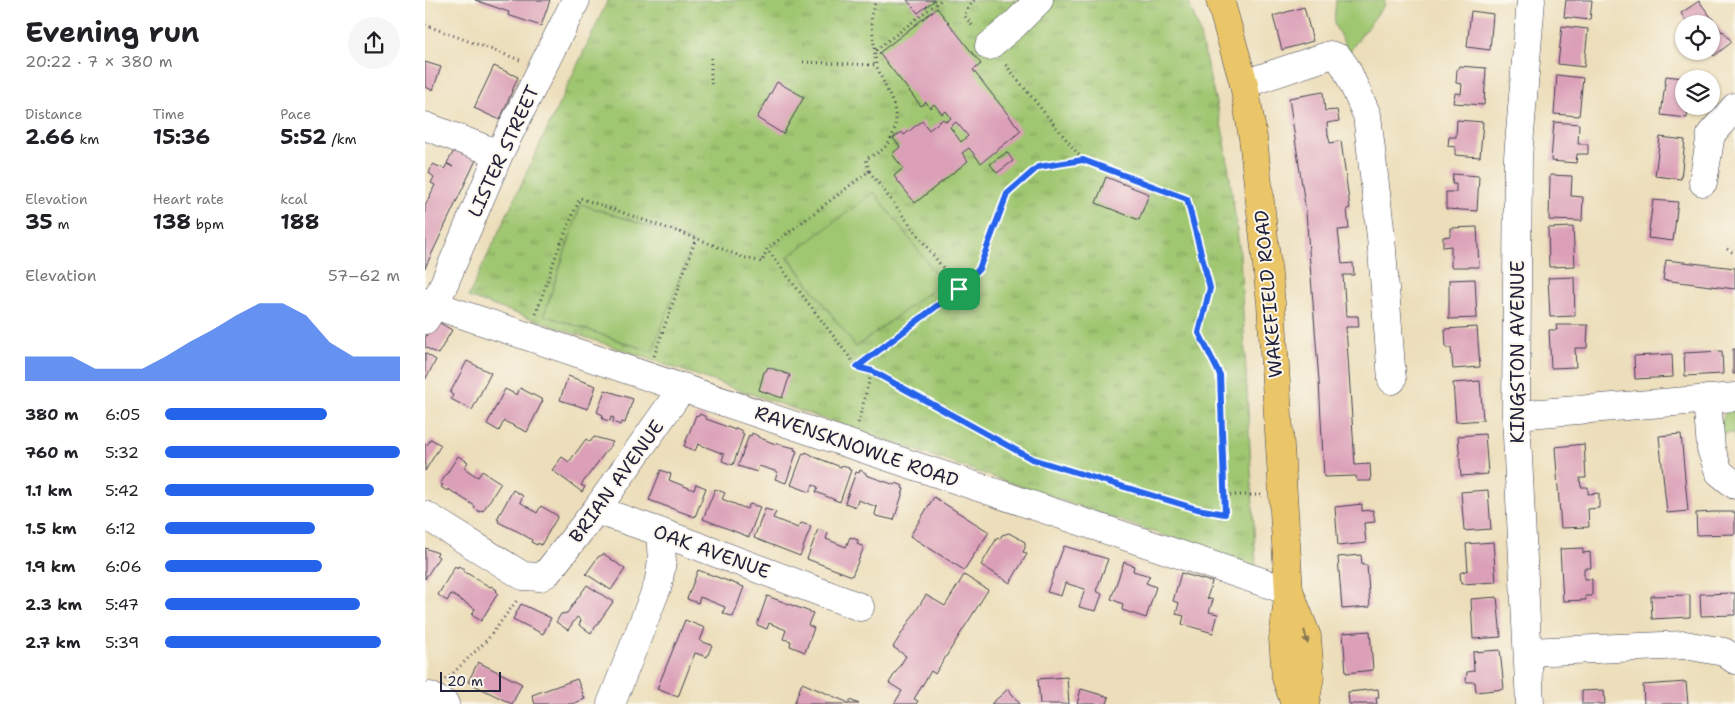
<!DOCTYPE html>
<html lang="en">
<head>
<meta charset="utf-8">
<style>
  body { margin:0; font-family:"Shantell Sans",sans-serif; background:#f6f6f6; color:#202124; height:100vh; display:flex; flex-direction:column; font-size:19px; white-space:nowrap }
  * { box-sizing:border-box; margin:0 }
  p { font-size:16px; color:#757577 }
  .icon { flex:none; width:28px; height:28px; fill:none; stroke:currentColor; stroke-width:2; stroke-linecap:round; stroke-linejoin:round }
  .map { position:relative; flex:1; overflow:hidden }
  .sheet { display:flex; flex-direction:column; background:#fff; width:425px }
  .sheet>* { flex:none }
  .buttons { position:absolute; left:1250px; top:15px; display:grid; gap:10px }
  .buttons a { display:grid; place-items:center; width:45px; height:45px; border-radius:50%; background:#fff; box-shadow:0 1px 4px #0004; font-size:25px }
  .scale { position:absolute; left:15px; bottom:12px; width:61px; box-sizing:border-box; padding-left:5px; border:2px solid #22223b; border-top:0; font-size:14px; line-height:18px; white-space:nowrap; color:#22223b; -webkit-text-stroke:4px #fbf7ec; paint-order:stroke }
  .pin { position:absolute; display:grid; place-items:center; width:42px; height:42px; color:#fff; margin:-21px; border-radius:10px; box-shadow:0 2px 8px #0006 }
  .round { display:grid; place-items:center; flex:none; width:52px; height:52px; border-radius:26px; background:#f6f6f6 }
  .summary { display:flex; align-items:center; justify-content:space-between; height:85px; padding:0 25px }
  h1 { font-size:28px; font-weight:700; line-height:38px }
  .metrics { display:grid; grid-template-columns:repeat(3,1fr); gap:8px; height:85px; padding:5px 25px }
  .metrics div { display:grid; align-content:center }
  .metrics b { font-size:21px; font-weight:700 }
  .metrics small { font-size:14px; font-weight:400 }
  .metrics p { font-size:14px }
  .chart { height:140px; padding:10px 25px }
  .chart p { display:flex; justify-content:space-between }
  .chart svg { width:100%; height:90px; margin-top:5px; fill:#2563eb; opacity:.7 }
  ul { padding:0 25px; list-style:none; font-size:16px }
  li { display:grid; grid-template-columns:80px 60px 1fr; align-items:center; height:38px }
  li i { height:12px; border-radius:6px; background:#2563eb }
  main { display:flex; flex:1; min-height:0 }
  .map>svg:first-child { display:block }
</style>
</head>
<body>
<main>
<section class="sheet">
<div class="summary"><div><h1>Evening run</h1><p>20:22 · 7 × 380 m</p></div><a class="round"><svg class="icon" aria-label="share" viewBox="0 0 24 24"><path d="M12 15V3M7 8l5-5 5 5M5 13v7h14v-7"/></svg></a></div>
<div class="metrics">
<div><p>Distance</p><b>2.66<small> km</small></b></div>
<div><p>Time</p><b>15:36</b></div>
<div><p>Pace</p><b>5:52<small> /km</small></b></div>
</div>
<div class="metrics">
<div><p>Elevation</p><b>35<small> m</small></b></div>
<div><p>Heart rate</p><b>138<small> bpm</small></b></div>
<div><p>kcal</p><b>188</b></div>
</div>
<div class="chart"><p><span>Elevation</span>57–62 m</p>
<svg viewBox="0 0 160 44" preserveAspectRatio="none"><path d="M0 44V32L10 32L20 32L30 38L40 38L50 38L60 32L70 25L80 19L90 12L100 6L110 6L120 12L130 25L140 32L150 32L160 32V44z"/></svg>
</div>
<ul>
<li><b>380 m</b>6:05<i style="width:69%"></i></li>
<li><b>760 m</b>5:32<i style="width:100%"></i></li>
<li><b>1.1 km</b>5:42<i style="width:89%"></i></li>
<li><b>1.5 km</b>6:12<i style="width:64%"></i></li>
<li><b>1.9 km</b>6:06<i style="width:67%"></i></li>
<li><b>2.3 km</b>5:47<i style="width:83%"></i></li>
<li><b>2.7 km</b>5:39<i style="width:92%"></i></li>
</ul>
</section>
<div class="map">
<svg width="1310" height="704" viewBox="0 0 1310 704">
  <defs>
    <pattern id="park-tufts" width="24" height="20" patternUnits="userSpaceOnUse" patternTransform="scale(1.25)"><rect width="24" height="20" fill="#9fc670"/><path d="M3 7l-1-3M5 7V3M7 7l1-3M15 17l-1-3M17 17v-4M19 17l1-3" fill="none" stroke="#81a05d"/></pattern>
  </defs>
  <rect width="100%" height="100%" fill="#fbf7ec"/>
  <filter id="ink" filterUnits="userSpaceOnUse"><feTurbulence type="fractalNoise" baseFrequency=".02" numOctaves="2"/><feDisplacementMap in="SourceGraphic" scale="10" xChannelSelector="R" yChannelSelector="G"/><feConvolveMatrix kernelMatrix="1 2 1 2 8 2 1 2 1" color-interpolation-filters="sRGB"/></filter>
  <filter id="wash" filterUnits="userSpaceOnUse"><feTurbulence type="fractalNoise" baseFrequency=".0096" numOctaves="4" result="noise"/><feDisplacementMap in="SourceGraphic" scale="20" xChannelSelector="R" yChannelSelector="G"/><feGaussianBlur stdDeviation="1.12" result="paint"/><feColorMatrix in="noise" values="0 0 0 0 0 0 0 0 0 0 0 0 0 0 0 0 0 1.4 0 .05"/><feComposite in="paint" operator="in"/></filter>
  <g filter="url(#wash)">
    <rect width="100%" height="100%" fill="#ecdeba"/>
    <path fill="#9fc670" stroke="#607456" d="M911 0H960L959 5 924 52 909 24Z
      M449 191 517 282 431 347 363 256Z
      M156 204 268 241 228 352 119 315Z
      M1310 406V444L1309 433 1294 434C1295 422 1298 411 1310 406Z"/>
    <path fill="url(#park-tufts)" stroke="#607456" fill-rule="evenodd" d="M183 0H763L773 27 800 141 815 254 831 567 43 297ZM449 192 517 282 431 347 363 257ZM156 204 268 241 227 352 119 315Z"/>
    <g id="blocks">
      <path fill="#dba0b7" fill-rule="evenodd" d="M50 0H125L116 26 83 15 84 12Z
        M482 0H510L493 13Z
        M1141 0H1167L1165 20 1139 17Z
        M1274 1 1297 32 1298 31 1307 42 1289 56 1285 51H1286V24H1263L1256 13Z
        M879 7 888 41 857 50 848 16Z
        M512 8 556 64 548 70 596 131 556 163 544 148 537 153 543 161 490 203 469 176 478 168 467 154 475 147 468 138 477 132 479 135 497 121 504 130 518 119 521 122 526 118 521 111 517 114 509 104 505 108 501 102 496 106 454 53ZM531 122 543 136 536 142 525 127Z
        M1046 11 1068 14 1065 50 1042 47Z
        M1137 26 1163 29 1159 67 1133 64Z
        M0 62 16 67 8 90 0 87Z
        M69 66 93 77 75 120 49 108Z
        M1034 66 1061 68 1059 105 1028 103 1030 93 1036 94 1037 84 1031 83 1032 70Z
        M1132 75 1158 78 1154 116 1129 114Z
        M1241 76 1259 78V106H1263L1262 118 1236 115Z
        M352 82 379 97 358 134 332 118Z
        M898 92 900 111 912 110 914 121 902 123 903 135 905 143 916 141 925 208 922 209 924 229 913 230 917 264 928 263 929 275H918L921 316H933L934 327H921L930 465 945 464 946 481H932L931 476 899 477 894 381 881 212 864 98Z
        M1032 120 1058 122 1055 157 1030 155V147L1023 146 1024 137H1031Z
        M1129 122 1154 124 1153 144H1163V154H1152L1151 163 1126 161Z
        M1235 137 1260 140 1256 179 1230 176Z
        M30 149 51 160 0 268V206L10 185 6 183 9 177 4 173 8 164 19 169 22 164 28 167 22 163Z
        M582 152 588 161 572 173 565 164Z
        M1028 174 1054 176 1052 211 1021 209V192H1031V184H1027Z
        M1125 175 1147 176 1146 196 1158 197 1157 221 1124 220Z
        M681 177 724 194 714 220 671 203Z
        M1228 200 1253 202 1248 241 1223 238Z
        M1052 227 1054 267H1026V246L1018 247V237L1025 236V228Z
        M1148 227 1150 266 1124 267 1123 228Z
        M1241 260 1310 268V289L1238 280Z
        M1149 277 1150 316 1125 317 1123 278Z
        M1050 279 1052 318 1024 319V280Z
        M10 320 27 330 13 354 0 347V338Z
        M1131 325H1163L1162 348H1150L1151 367 1126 368 1124 330H1132Z
        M1052 327 1055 367 1028 369 1026 348H1021L1020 329Z
        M1308 349H1310V374H1308Z
        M1297 351 1298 374 1260 376 1259 353Z
        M0 353 11 360 0 380Z
        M1247 354 1248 377 1210 379 1209 356Z
        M42 361 66 373 47 410 26 399 28 395 25 393Z
        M343 367 365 375 357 398 334 390 339 372 341 371Z
        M143 376 171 386 163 409 135 400Z
        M1055 381 1058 420 1031 422 1028 383Z
        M95 388 118 400 102 432 79 421 74 431 62 424 80 389 92 395Z
        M180 390 208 399 200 423 197 422 195 425 188 422 189 418 186 417 185 421 177 419 178 415 172 412Z
        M275 414 281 417V419L295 424 310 430 311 428 317 431V433L319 434 308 465 297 461 299 454 273 444 270 451 259 446 271 415 274 416Z
        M327 433 333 436V437L348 443 370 448 369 450 372 451 361 483 350 479 353 472 334 466 332 472 313 466 324 435 326 436Z
        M1060 434 1063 474 1036 476 1033 436Z
        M1256 434 1263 511 1242 513 1234 436Z
        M169 437 188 442 156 485 160 487 157 492 127 470 137 457 144 462 161 439 165 442Z
        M6 439 16 445 0 471V444L2 445Z
        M1159 444 1161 478H1155L1156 487H1163V494L1174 493V508L1163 509 1164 527 1136 528 1130 447Z
        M381 452 387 455V456L416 467 417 465 424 467 423 469 426 470 415 502 391 492 393 487 388 485 385 492 366 485 378 453 380 454Z
        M33 456 43 462 39 468 51 476 53 477 57 471 76 483 58 511 56 510 55 512 49 508 50 506 23 489 22 491 16 487 18 485 15 484Z
        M236 470 246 474 244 480 269 490 271 484 281 488 270 517 224 500Z
        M435 470 441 473V475L470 485 471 483 478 486 477 488 479 489 469 520 451 516 450 514 452 507 433 500 431 507 420 503 431 472 434 473Z
        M290 489 300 493 297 499 322 509 325 504 335 507 324 537 278 519Z
        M88 490 98 496 95 502 112 513 116 506 133 516 116 545 113 543 112 545 106 542 107 540 94 532 73 522 74 520 72 519Z
        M1063 490 1066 529 1039 531 1036 492Z
        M509 497 564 532 539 570 485 536Z
        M937 504V511L948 510 950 522 939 523 941 543 913 546 910 507Z
        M340 509 351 512 348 518 373 528 376 523 386 526 375 556 329 538Z
        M1289 512H1310V534L1272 535 1271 513Z
        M393 529 403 533 401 539 421 547 425 537 433 540 432 544 439 547 427 576 382 559Z
        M584 533 600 542V548L598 552 602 554 585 583 556 565 572 538 575 539 577 535Z
        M1068 542 1071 582 1036 584 1035 573 1043 570 1041 544Z
        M639 546 683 559 671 591 677 594 671 611 654 607 660 589 640 583 636 596 622 592Z
        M0 548 13 553 11 555 14 557 0 579Z
        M1158 548V553L1165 552 1166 568H1159V579H1167V596H1160L1161 600 1138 601 1135 549Z
        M179 554 200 569 186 590 161 574 173 557Z
        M936 555 937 565H942L945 607 917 609 913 557Z
        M699 562 709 566 708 571 725 576 721 583 731 587 721 618 697 610 698 604 686 599Z
        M30 566 32 568 33 566 39 569 38 571 52 579 65 587 66 586 72 590 71 591 73 593 56 621 47 615 50 609 26 594 22 601 13 595Z
        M273 570 319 587 308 617 298 613 300 607 275 597 273 603 262 599Z
        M756 573 787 582 782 598 788 600 784 612 793 614 788 633 757 624 759 616 751 614 754 603 748 601Z
        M539 575 563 590 510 674 506 671 489 699 493 701 491 704H469L477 691 464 683 481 656 468 647 501 595 520 606Z
        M162 585 188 602 166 633 154 625 156 620 152 617 143 630 131 622 136 614 142 613Z
        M1310 593V615L1276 616 1275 594Z
        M1265 595V617L1227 619 1226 596Z
        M342 596 388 613 383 625 389 628 380 652 365 646 366 641 358 639 361 630 344 623 342 629 332 625Z
        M1072 597 1076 637 1048 639 1046 599Z
        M96 604 126 618 118 634 88 619Z
        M260 620 280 628 275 641 287 645 282 657 270 653 253 697 232 689Z
        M945 631 948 670 921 673 918 633Z
        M1075 650 1079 689 1051 692 1050 682H1042L1041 681 1042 672 1049 671 1048 652Z
        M53 662 97 684 87 704 43 682Z
        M642 677 644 704H615L613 679Z
        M152 679 160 699 147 704H110L107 695Z
        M1261 682 1263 704H1219L1218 685Z
        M377 683 424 703 425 700 434 704H369Z
        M583 689 595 704H566Z
        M656 689 684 697 682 704H652Z
        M953 689 954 698H951L952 704H924L923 692Z
        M1179 690 1180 704H1157V691Z"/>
    </g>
  </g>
  <g filter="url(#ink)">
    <use href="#blocks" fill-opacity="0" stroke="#403e4e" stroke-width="1"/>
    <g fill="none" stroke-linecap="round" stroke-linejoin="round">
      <defs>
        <path id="minor" d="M564 46 589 25 614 0
          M819 84 905 55 914 58 921 68 942 115 956 237 967 380
          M0 126 74 154
          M1278 182 1286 134 1310 107
          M0 302 864 591
          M0 320 10 305 74 154 151 0
          M1282 399 1286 449 1294 472 1310 485
          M1091 415 1310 397
          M171 510 235 532 435 607
          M0 515 98 576 115 577 122 573 171 510 258 387
          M1103 652 1260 645 1299 652 1310 660
          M5 696 20 704
          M186 704 233 585 237 561 235 532
          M1105 704 1091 415 1093 157 1106 0"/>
        <path id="highway" d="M795 0 819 84 828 138 846 303 864 591 858 639 861 678 870 704
          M865 593 882 637 885 676 880 704"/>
      </defs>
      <use href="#minor" stroke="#403e4e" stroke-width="29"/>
      <use href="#highway" stroke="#403e4e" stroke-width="29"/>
      <path stroke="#403e4e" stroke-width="3" stroke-dasharray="1 4" stroke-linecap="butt" d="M549 0 539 15 549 28
        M0 25 95 60
        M451 50 516 0
        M378 62 451 65
        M286 84V54
        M444 171 441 159 456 151 464 143 469 132 471 120 469 106 451 65 446 15 451 0
        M1302 249 1310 254
        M534 289 554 269 582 194 613 167 657 160
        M111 314 131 255 155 198 271 238 317 257 337 262 342 249 444 171 534 289 432 367 342 249
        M229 356 271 238
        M433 367 447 371 607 459 772 509 800 514 795 375 774 333 785 287 762 199 658 160 579 63
        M433 423 447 371
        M800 495H836
        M21 680 62 640 93 599"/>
      <use href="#minor" stroke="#fff" stroke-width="28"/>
      <use href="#highway" stroke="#ebc669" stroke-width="28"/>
    </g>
    <defs><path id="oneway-solid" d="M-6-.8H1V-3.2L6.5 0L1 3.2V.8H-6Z" transform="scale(1.25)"/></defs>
    <use fill="#867452" href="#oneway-solid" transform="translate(881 637) rotate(76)"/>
  </g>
  <g fill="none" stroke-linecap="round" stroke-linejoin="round" filter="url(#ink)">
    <defs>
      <path id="route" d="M658 160 762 199 785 288 774 333 795 375 800 514 772 509 607 459 447 371 432 367 534 289 554 269 582 194 613 167Z"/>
    </defs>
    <use href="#route" stroke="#fff" stroke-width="10"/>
    <use href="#route" stroke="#2563eb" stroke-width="6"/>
  </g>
  <g text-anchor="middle" stroke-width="4" stroke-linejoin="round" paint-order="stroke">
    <g font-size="19" fill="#22223b" stroke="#fbf7ec">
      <text transform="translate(78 151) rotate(-65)" y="7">LISTER STREET</text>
      <text transform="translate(843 294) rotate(-95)" y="7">WAKEFIELD ROAD</text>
      <text transform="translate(1092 352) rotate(-90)" y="7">KINGSTON AVENUE</text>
      <text transform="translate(432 446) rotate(19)" y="7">RAVENSKNOWLE ROAD</text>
      <text transform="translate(191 481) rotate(-54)" y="7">BRIAN AVENUE</text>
      <text transform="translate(287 551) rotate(20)" y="7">OAK AVENUE</text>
    </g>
  </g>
</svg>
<div class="buttons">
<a><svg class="icon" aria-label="locate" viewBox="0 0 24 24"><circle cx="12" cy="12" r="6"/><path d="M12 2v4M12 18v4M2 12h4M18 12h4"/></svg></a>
<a><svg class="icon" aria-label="layers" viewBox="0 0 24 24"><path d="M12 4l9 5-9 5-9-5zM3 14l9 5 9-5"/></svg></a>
</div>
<div class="scale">20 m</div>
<div class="pin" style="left:534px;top:289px;background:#1e9e55"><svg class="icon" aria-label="arrive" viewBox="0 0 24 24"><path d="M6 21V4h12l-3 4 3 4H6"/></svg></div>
</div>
</main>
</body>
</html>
